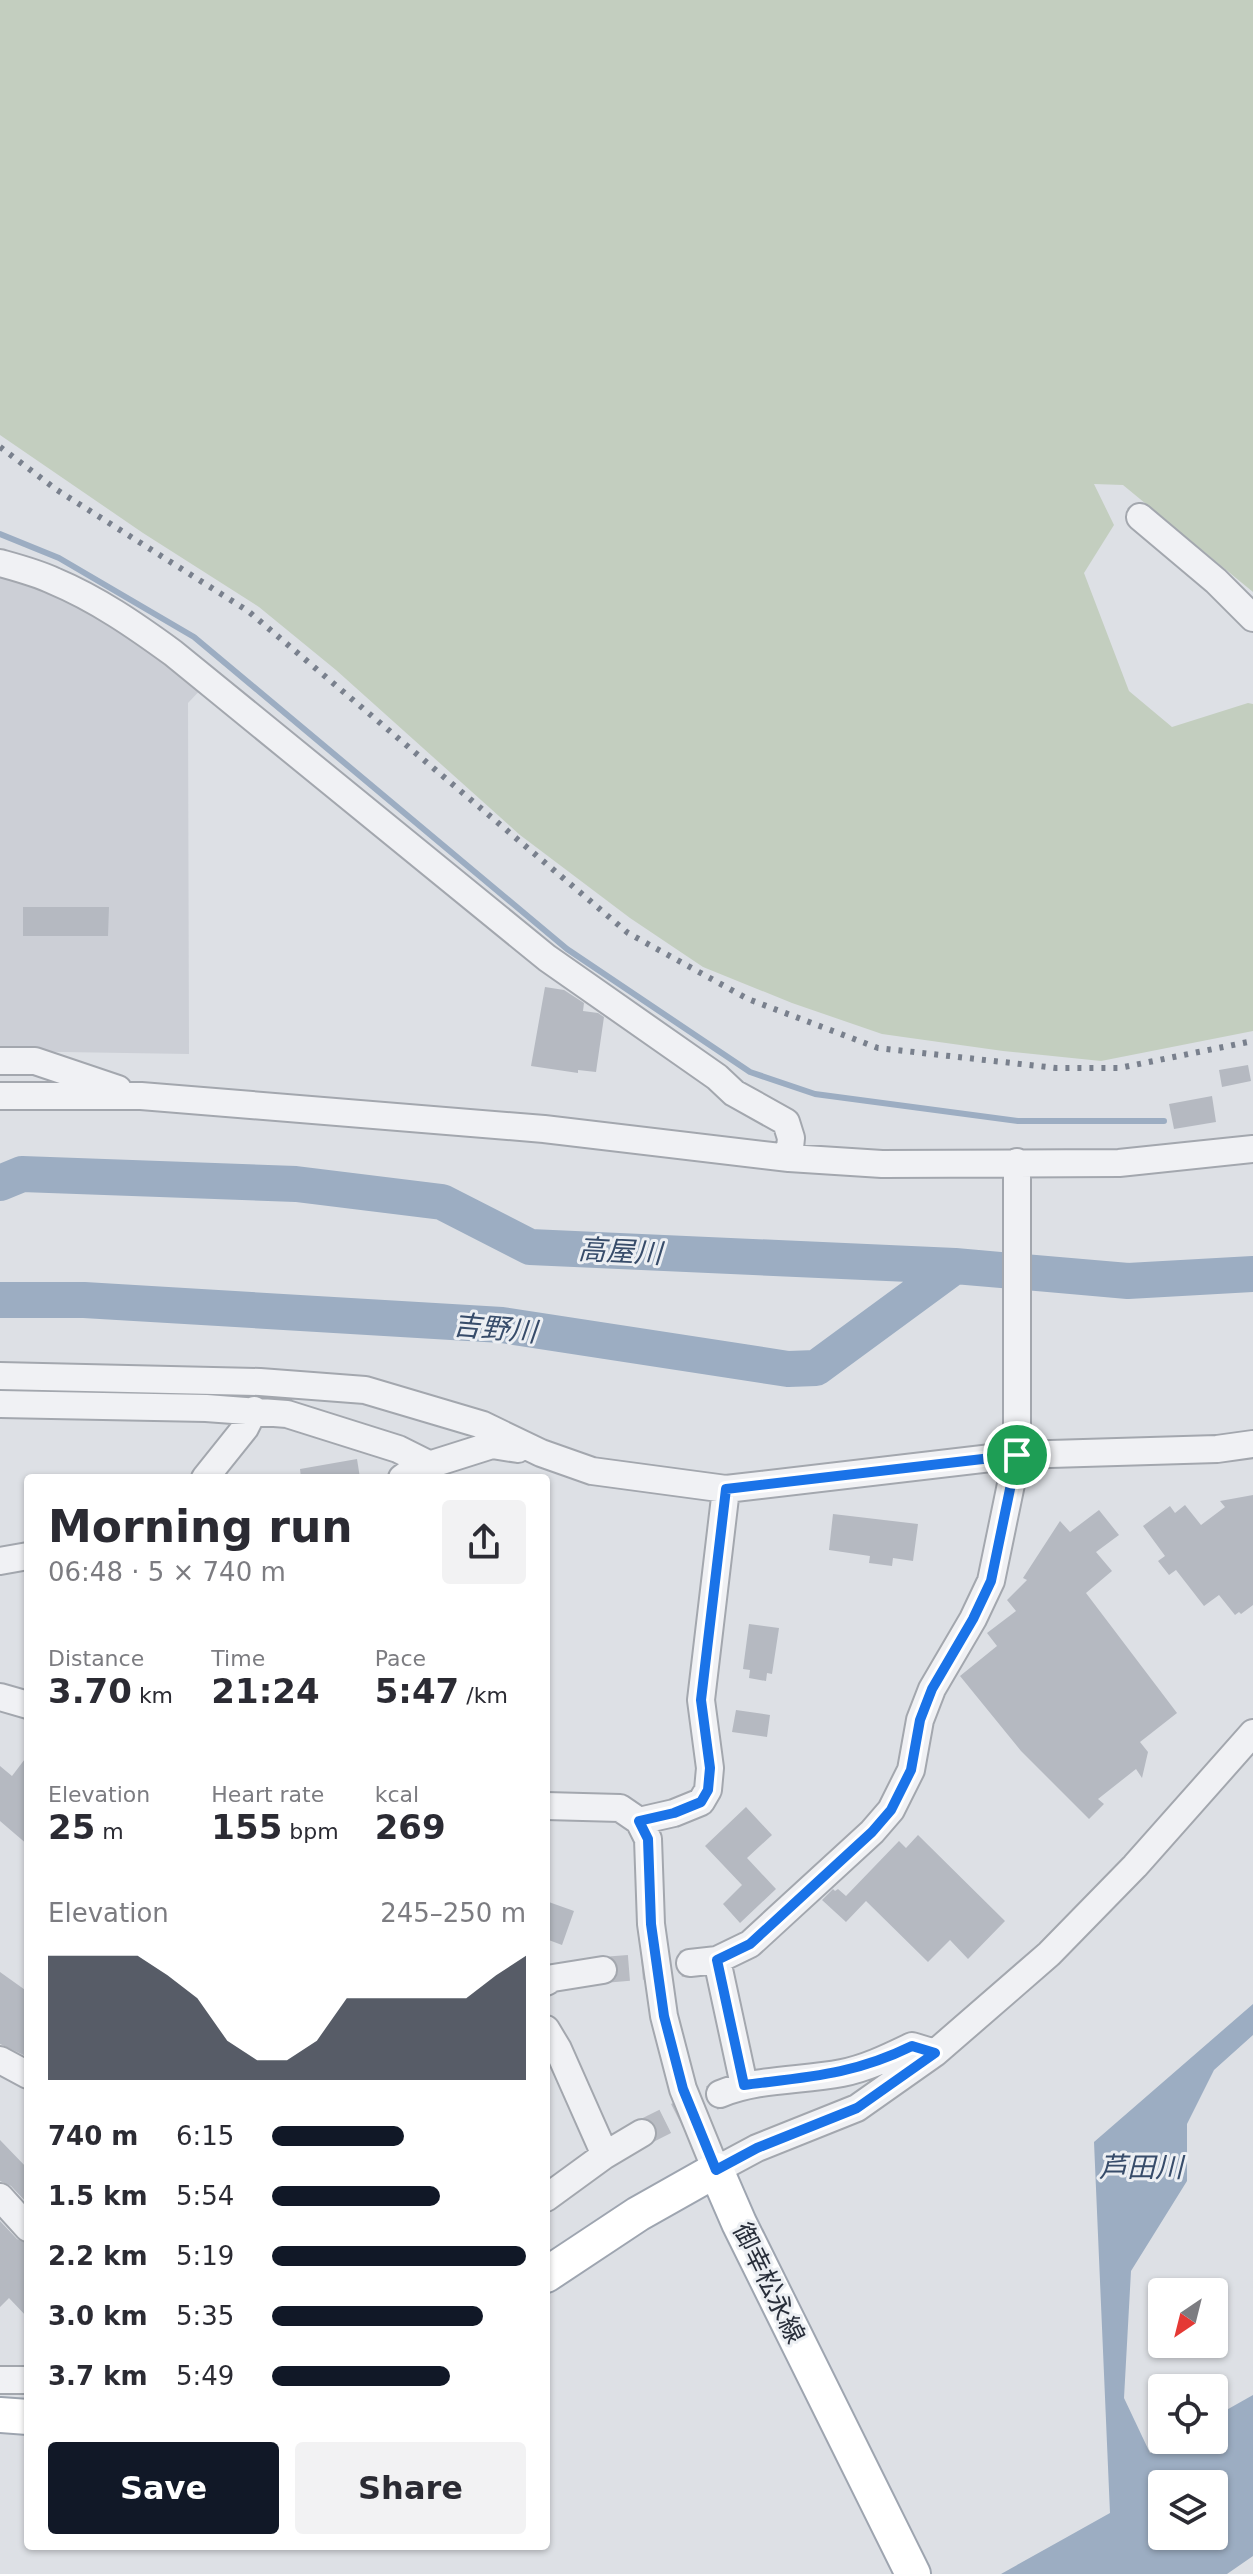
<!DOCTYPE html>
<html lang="en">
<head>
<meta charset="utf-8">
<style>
  body { margin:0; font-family:"DejaVu Sans","Noto Sans JP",sans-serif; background:#f2f2f3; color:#2b2b33; height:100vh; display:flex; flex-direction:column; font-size:30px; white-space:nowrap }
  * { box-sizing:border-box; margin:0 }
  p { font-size:26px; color:#7c7c81 }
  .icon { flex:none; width:44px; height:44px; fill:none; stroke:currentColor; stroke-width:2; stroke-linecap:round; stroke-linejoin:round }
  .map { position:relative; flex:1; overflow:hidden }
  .side { position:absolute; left:24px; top:1474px; width:526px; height:1076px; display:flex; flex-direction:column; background:#fff; border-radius:8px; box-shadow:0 2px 6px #0004 }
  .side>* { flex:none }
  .needle { width:52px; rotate:215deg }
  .buttons { position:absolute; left:1148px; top:2278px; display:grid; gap:16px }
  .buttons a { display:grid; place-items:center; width:80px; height:80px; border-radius:8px; background:#fff; box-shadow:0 2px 6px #0004; font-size:40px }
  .pin { position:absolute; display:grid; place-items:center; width:68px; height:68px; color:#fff; margin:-34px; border:4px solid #fff; border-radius:50%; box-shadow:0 2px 8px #0007 }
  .round { display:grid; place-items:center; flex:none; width:84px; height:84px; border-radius:8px; background:#f2f2f3 }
  .headline { display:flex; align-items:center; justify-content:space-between; height:136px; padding:0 24px }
  h1 { font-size:44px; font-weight:700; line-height:60px }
  .stats { display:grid; grid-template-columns:repeat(3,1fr); gap:12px; height:136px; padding:8px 24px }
  .stats div { display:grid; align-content:center }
  .stats b { font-size:34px; font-weight:700 }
  .stats small { font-size:22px; font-weight:400 }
  .stats p { font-size:22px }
  .chart { height:224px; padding:16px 24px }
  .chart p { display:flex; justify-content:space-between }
  .chart svg { width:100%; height:144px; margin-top:8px; fill:#111827; opacity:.7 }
  .cta { display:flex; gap:16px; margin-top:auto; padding:16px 24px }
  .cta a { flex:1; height:92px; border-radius:8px; background:#111827; color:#fff; font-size:32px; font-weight:700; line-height:92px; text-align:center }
  .cta a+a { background:#f2f2f3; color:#2b2b33 }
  ul { padding:0 24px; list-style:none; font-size:26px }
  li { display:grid; grid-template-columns:128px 96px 1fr; align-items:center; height:60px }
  li i { height:20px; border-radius:10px; background:#111827 }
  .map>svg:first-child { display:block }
</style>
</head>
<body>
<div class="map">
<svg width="1253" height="2574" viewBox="0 0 1253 2574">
  <rect width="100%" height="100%" fill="#dde0e5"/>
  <path fill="#cccfd6" d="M0 571 77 602 204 686 188 703 189 1054 0 1051Z"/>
  <path fill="#c3cebf" d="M0 0H1253V592L1123 485 1094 484 1114 525 1084 573 1129 691 1172 727 1248 703 1253 704V1031L1101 1061 1003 1051 882 1034 792 1003 703 967 630 918 520 835 336 670 259 607 143 533 0 435Z"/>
  <path fill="#9cadc2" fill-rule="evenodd" d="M1253 2004V2035L1214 2070 1187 2124V2181L1131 2271 1124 2398 1150 2453 1173 2440H1214V2417L1253 2395V2556L1227 2574H1001L1110 2513 1094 2142ZM1162 2484H1214V2536H1162Z"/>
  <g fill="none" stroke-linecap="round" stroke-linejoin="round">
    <path stroke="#9cadc2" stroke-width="6" d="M0 534 59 558 194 637 567 949 750 1072 815 1094 1018 1121H1164"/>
    <path stroke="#9cadc2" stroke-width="36" d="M0 1183 22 1174 296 1184 442 1202 530 1247 955 1266 1128 1281 1253 1274
      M0 1300H84L502 1325 788 1369 816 1368 955 1266"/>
  </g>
  <path fill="#b5b9c1" d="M23 907H109L108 936H23Z
    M545 987 564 990 584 1003 583 1011 598 1013 604 1017 596 1072 578 1070V1073L531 1066Z
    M1248 1065 1251 1081 1222 1087 1219 1070Z
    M1212 1096 1216 1122 1174 1129 1169 1104Z
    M357 1459 360 1478H301L300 1469Z
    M1253 1495V1605L1241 1614 1239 1612 1235 1615 1219 1595 1204 1606 1176 1570 1169 1575 1158 1561 1165 1556 1143 1526 1170 1506 1175 1513 1185 1505 1201 1525 1225 1507 1220 1501Z
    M1099 1510 1119 1535 1096 1552 1112 1571 1086 1593 1177 1713 1140 1742 1148 1752 1142 1778 1136 1769 1098 1799 1104 1804 1089 1819 1021 1751 960 1676 997 1646 987 1633 1016 1611 1007 1600 1027 1580 1023 1578 1060 1521 1070 1532Z
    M833 1514 918 1524 913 1561 893 1558 892 1566 869 1563 870 1556 829 1550Z
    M749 1624 779 1628 772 1674 767 1673 766 1681 749 1678 750 1670 743 1669Z
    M736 1710 770 1715 767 1737 732 1732Z
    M28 1755V1845L0 1821V1766L12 1776Z
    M746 1807 772 1835 747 1858 776 1889 740 1923 723 1904 742 1885 705 1846Z
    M918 1835 1005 1921 968 1959 950 1940 928 1962 866 1901 846 1922 822 1900 833 1889 835 1891 838 1889 846 1896 899 1841 906 1848Z
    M546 1901 574 1911 562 1945 546 1939Z
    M0 1972 28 1992V2057L0 2044Z
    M0 2140 28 2169V2204L11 2186 0 2181Z
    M0 2221 17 2239 28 2244V2318L9 2298 0 2307Z"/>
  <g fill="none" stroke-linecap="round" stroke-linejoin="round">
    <path stroke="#b9bcc3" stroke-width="26" stroke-dasharray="26 13" stroke-linecap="butt" d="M603 1970 690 1963
      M642 2133 720 2094"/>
    <defs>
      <path id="minor" d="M1140 517 1216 581 1253 618
        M0 563C18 568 37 573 54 581 97 599 136 626 173 653L547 958 717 1077 734 1093 786 1122 791 1138 789 1158
        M0 1061H35L118 1089
        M0 1096H141L544 1129 789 1158 882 1164 1119 1163 1253 1149
        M0 1376 260 1382 365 1390 483 1425 541 1453 592 1471 726 1489 1017 1455 1217 1449 1253 1444
        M0 1404 206 1408 287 1414 398 1449 430 1465
        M205 1478 245 1428 254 1410
        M402 1478 413 1470 492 1445 518 1449
        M0 1561 28 1556
        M0 1697 28 1705
        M546 1806 620 1808 639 1821 648 1839 651 1924 664 2016 683 2089 716 2170 757 2148 857 2108 935 2053 1049 1954 1135 1866 1253 1733
        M639 1821 674 1813 701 1802 708 1790 710 1768 701 1700 726 1489
        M717 1960 744 2085
        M690 1963 717 1960 750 1944 872 1832 891 1810 911 1770 920 1720 932 1689 973 1619 991 1581 1017 1455V1162
        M546 1982 553 1978 603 1970
        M546 2029 558 2049 605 2155
        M0 2060 28 2075
        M720 2094C759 2078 801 2081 842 2073 867 2068 889 2057 912 2046L935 2053
        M0 2197 28 2228
        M546 2198 605 2155 642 2133
        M0 2380H28"/>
      <path id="major" d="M546 2275 638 2214 716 2170 739 2223 913 2574
        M0 2415 28 2417"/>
    </defs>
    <use href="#minor" stroke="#a3a7ae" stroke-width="30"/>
    <use href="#major" stroke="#9ea5b0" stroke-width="38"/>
    <use href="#minor" stroke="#f0f1f4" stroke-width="26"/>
    <use href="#major" stroke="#fff" stroke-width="34"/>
    <path stroke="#79808d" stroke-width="6" stroke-dasharray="4 8" stroke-linecap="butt" d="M0 447 57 490 248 611 628 933 748 999 878 1048 1056 1068H1119L1253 1041"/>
  </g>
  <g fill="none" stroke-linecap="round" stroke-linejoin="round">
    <defs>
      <path id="route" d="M1017 1455 991 1581 973 1619 932 1689 920 1720 911 1770 891 1810 872 1832 750 1944 717 1960 744 2085C807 2077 853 2075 912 2046L935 2053 857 2108 757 2148 716 2170 683 2089 664 2016 651 1924 648 1839 639 1821 674 1813 701 1802 708 1790 710 1768 701 1700 726 1489Z"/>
    </defs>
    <use href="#route" stroke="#fff" stroke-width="16"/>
    <use href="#route" stroke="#1a73e8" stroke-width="10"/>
  </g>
  <g text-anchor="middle" stroke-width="6" stroke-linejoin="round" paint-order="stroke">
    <g font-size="26" fill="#282e3a" stroke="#eceff3">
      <text transform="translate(769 2283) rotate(64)" y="9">御幸松永線</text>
    </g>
    <g font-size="28" font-style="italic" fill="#374c6a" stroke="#eceff3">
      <text transform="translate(620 1251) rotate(3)" y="10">高屋川</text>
      <text transform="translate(495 1328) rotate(5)" y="10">吉野川</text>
      <text x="1141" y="2177">芦田川</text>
    </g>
  </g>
</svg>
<div class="buttons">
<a><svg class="needle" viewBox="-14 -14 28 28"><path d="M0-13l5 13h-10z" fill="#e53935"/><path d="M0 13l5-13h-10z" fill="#7c7c81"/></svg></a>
<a><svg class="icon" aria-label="locate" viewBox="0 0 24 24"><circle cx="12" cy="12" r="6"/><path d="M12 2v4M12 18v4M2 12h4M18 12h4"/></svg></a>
<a><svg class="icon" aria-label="layers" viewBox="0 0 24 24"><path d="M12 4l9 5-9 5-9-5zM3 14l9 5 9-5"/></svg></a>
</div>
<div class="pin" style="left:1017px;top:1455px;background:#1e9e55"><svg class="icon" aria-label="arrive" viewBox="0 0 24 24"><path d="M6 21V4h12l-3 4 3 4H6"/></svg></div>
<section class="side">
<div class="headline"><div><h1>Morning run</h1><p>06:48 · 5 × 740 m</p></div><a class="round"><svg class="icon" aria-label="share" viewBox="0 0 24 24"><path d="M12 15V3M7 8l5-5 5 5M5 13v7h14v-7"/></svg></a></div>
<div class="stats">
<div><p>Distance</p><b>3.70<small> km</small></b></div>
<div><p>Time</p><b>21:24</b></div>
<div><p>Pace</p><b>5:47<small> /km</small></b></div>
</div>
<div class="stats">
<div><p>Elevation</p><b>25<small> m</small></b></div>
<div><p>Heart rate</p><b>155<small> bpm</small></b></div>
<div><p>kcal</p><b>269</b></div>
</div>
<div class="chart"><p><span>Elevation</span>245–250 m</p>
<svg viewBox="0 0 160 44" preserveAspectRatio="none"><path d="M0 44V6L10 6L20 6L30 6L40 12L50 19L60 32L70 38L80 38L90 32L100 19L110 19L120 19L130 19L140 19L150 12L160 6V44z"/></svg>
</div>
<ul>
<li><b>740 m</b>6:15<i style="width:52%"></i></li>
<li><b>1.5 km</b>5:54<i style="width:66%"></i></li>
<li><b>2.2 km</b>5:19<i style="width:100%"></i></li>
<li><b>3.0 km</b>5:35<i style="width:83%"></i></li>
<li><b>3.7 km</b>5:49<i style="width:70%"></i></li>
</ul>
<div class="cta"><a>Save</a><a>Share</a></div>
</section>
</div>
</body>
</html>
